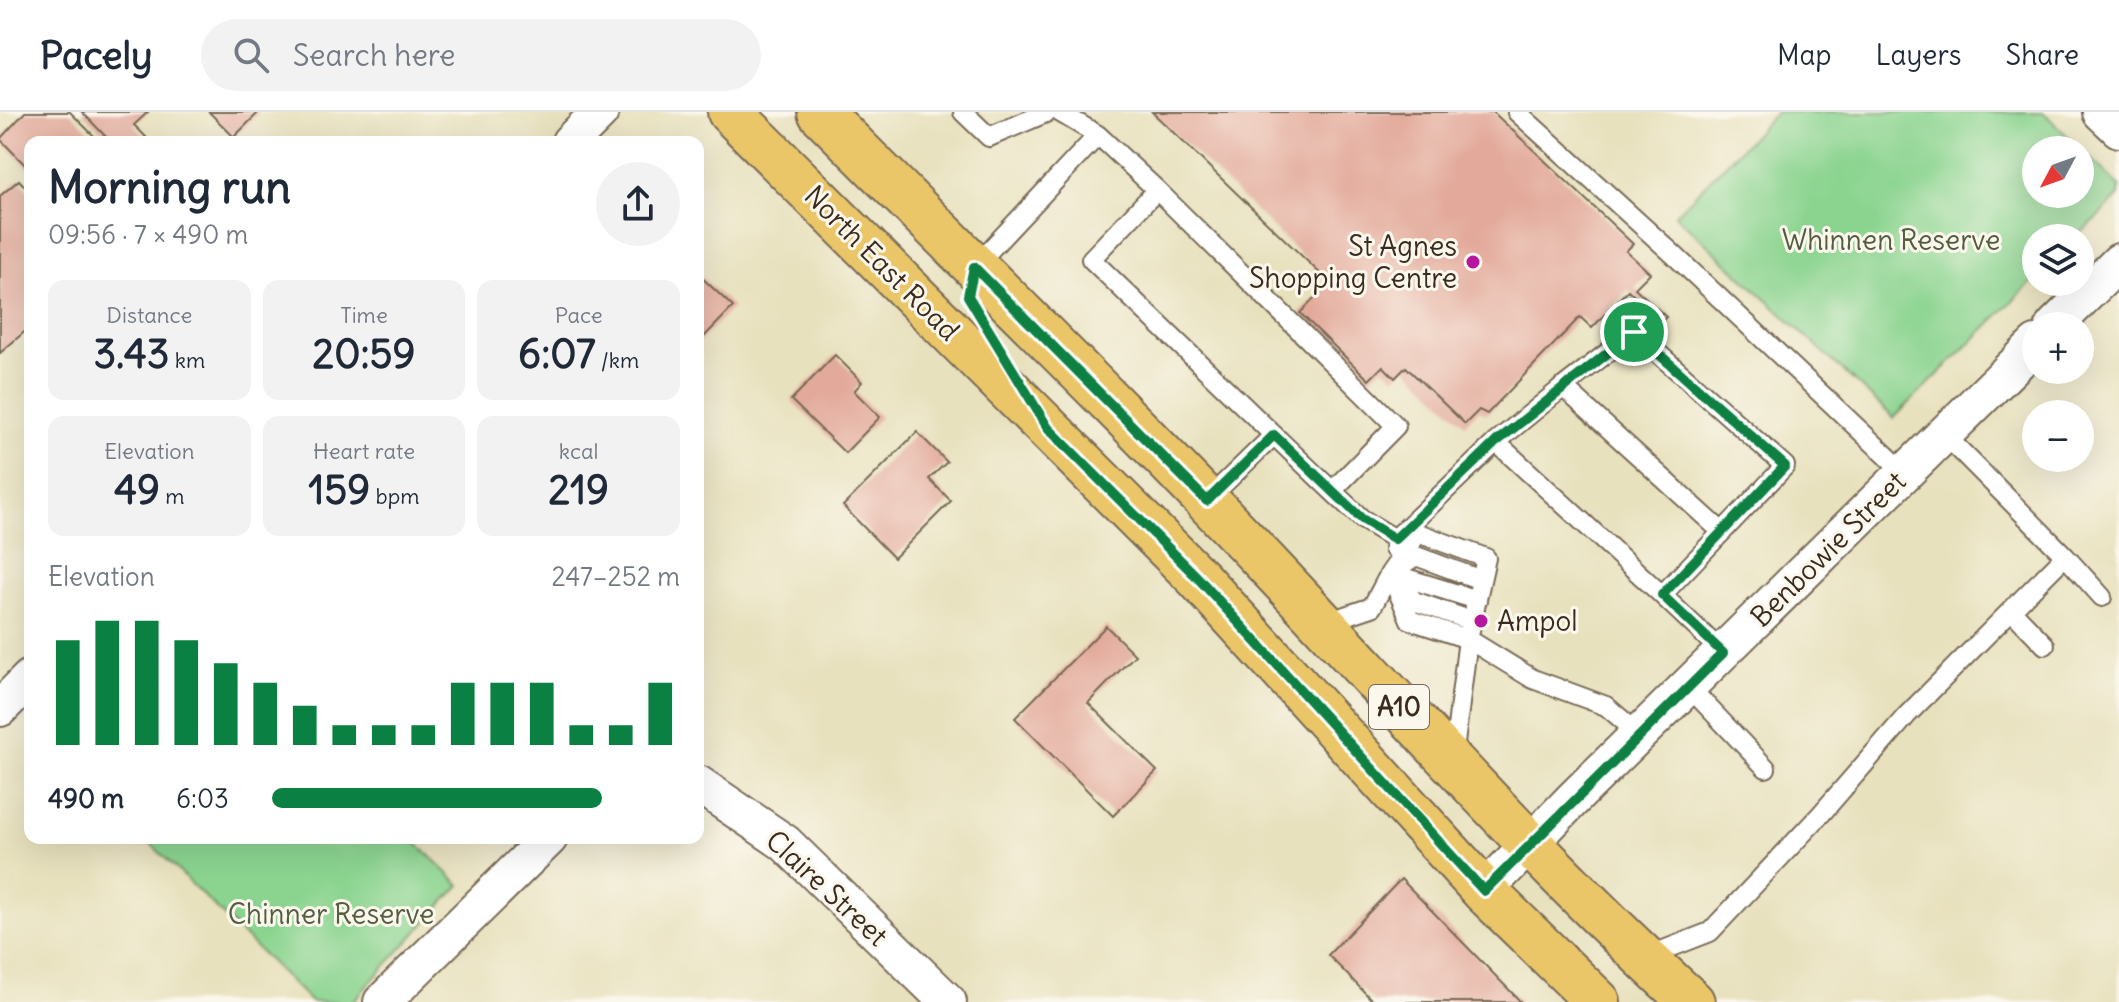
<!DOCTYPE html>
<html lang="en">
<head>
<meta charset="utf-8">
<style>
  body { margin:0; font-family:Delius,sans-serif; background:#f2f2f3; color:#1f2937; height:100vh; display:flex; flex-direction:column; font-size:30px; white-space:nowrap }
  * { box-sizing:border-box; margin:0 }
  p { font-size:26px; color:#747a83 }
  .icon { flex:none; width:44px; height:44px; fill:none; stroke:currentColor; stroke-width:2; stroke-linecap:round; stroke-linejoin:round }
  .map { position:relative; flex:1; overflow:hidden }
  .details { position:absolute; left:24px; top:24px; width:680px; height:708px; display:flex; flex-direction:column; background:#fff; border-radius:16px; box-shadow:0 8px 32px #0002 }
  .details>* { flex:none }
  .needle { width:52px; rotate:229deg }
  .fabs { position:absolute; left:2022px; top:24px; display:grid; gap:16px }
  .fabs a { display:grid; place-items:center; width:72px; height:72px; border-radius:50%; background:#fff; box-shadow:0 8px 32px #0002; font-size:40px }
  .pin { position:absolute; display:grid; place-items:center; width:68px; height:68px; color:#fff; margin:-34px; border:4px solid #fff; border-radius:50%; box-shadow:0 2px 8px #0007 }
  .round { display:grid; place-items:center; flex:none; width:84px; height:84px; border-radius:42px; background:#f2f2f3 }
  .overview { display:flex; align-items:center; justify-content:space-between; height:136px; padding:0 24px }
  h1 { font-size:44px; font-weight:700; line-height:60px }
  .figures { display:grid; grid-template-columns:repeat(3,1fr); gap:12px; height:136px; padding:8px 24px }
  .figures div { display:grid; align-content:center; border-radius:16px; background:#f2f2f3; text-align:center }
  .figures b { font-size:40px; font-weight:700 }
  .figures small { font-size:22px; font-weight:400 }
  .figures p { font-size:22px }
  .chart { height:224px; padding:16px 24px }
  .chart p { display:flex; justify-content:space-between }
  .chart svg { width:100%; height:144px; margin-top:8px; stroke:#0b8043; stroke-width:6 }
  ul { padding:0 24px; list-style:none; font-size:26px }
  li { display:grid; grid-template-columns:128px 96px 1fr; align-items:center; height:60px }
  li i { height:20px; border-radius:10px; background:#0b8043 }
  header { display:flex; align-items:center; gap:48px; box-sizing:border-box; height:112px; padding:0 40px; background:#fff; border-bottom:2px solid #e0e1e3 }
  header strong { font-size:38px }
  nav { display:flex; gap:44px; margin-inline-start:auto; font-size:28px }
  .search { width:560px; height:72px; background:#f2f2f3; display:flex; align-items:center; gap:20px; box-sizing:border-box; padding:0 28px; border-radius:44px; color:#747a83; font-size:30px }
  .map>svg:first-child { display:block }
</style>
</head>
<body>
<header>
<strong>Pacely</strong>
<div class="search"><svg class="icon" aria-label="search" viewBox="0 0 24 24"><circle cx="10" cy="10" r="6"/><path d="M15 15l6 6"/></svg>Search here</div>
<nav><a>Map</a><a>Layers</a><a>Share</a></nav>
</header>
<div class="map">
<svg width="2119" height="890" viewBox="0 0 2119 890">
  <rect width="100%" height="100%" fill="#fbf7ec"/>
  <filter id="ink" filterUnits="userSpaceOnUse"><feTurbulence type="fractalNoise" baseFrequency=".0125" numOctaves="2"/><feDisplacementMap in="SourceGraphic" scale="16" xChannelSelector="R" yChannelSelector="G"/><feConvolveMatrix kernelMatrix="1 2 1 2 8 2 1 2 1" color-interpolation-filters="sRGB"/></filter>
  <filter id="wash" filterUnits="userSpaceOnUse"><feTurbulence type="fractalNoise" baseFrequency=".006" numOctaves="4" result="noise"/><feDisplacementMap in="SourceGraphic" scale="32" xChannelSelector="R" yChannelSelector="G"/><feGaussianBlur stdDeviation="1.8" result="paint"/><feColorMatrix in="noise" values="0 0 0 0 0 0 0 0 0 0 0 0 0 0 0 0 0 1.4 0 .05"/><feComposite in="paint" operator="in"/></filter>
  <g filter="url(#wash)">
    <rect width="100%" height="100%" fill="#e8e1be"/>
    <path fill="#8bd490" stroke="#637f57" stroke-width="2" fill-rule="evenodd" d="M1777 0H2043L2119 74V84L2076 126H2036V166L1894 306 1675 103ZM2036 38H2080V82H2036Z
      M145 726H411L460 773 352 890H311Z"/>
    <g id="blocks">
      <path fill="#e3aa9b" d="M25 0H70L100 30H30V58L0 27Z
        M82 0H148L134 13 146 25 140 30H111Z
        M209 0H259L234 25Z
        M1152 0H1493L1633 132 1626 139 1650 161 1635 176 1666 205 1661 210 1628 178 1592 216 1580 205 1487 302 1479 298 1465 312 1406 255 1395 266 1383 254 1369 268 1300 201 1330 171Z
        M19 68 30 80V215L0 241V84Z
        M698 162 733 195 698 231Z
        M835 243 862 270 854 279 880 305 845 341 791 288Z
        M917 320 947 350 929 367 951 389 894 446 843 394Z
        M1106 514 1135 543 1088 591 1157 659 1113 704 1015 606Z
        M1401 767 1521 890H1374L1328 843Z"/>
    </g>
  </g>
  <g filter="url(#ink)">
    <use href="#blocks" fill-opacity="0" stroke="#786a56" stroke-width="2"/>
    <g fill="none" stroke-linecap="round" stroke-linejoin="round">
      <defs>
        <path id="lane" d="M963 0 989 25 1048 0
          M1059 0 1098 23
          M1517 0 1673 142 1905 361
          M975 154 1098 23 1157 78
          M1563 275 1496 330 1662 483
          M1332 379 1396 314 1157 78 1091 147 1332 379 1362 407 1395 427
          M1207 388 1274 323
          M1722 420 1563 275 1634 220 1785 354 1662 483 1723 541
          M1394 437 1395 427 1496 330
          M2065 444 2102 485
          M1396 457 1416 444 1481 468
          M1390 461 1418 421 1486 446 1468 527 1453 647
          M1390 461 1477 488
          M1401 474 1414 489 1472 509
          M2011 498 2045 533
          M1324 511 1372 495 1390 461 1410 508 1468 527 1533 567 1606 594 1640 623
          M1689 575 1766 656
          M1646 845 1710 820 1821 702 1907 603 2065 444 1944 322"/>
        <path id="street" d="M2101 0 2119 17
          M570 30 600 0
          M2054 214 2119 150
          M0 596 30 566
          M698 672 785 731 948 890
          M1484 779 1576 684 2036 232
          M382 890 549 726"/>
        <path id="primary" d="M730 0 1198 466 1484 779 1598 890
          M820 0C970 151 1123 299 1269 454 1408 601 1542 754 1692 890"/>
      </defs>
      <use href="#lane" stroke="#786a56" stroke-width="22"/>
      <use href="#street" stroke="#786a56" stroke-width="40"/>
      <use href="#primary" stroke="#786a56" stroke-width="48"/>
      <use href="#lane" stroke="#fff" stroke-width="18"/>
      <use href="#street" stroke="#fff" stroke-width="36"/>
      <use href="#primary" stroke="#ebc669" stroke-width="44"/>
    </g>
  </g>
  <g fill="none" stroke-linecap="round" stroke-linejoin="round" filter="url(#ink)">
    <defs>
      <path id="route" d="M974 155 1207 389 1274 323 1362 407 1395 427 1496 330 1634 220 1785 354 1662 483 1723 541 1484 779 1198 466 1048 316 968 184Z"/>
    </defs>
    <use href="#route" stroke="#fff" stroke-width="16"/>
    <use href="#route" stroke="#0b8043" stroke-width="10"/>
  </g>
  <g fill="#b5179e" stroke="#fbf7ec" stroke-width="3">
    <circle cx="1473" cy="150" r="8"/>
    <circle cx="1481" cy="509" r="8"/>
  </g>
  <g text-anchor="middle" stroke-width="6" stroke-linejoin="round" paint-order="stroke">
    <rect fill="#fbf7ec" stroke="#75685c" stroke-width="2" x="1369" y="573" width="60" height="44" rx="6"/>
    <g font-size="26" font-weight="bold" fill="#3b2a1e">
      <text x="1399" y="604">A10</text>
    </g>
    <g font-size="28" fill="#535d40" stroke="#fbf7ec">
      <text x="1891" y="138">Whinnen Reserve</text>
      <text x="331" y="812">Chinner Reserve</text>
    </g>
    <g font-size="28" fill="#3b2a1e" stroke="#fbf7ec" text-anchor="end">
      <text x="1457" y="144">St Agnes<tspan x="1457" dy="32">Shopping Centre</tspan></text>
      <text x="1497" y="519" text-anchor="start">Ampol</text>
    </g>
    <g font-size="28" fill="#3b2a1e" stroke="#fbf7ec">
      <text transform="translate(882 151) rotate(45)" y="10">North East Road</text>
      <text transform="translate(1828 437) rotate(-45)" y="10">Benbowie Street</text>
      <text transform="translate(827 776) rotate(43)" y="10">Claire Street</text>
    </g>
  </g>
</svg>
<div class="fabs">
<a><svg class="needle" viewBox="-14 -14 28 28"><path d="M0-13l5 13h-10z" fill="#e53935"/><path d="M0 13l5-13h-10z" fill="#747a83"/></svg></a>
<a><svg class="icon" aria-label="layers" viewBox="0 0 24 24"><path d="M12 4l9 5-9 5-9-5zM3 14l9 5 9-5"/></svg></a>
<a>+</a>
<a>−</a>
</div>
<div class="pin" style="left:1634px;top:220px;background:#1e9e55"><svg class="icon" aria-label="arrive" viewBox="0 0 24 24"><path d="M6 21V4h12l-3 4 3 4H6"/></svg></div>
<section class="details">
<div class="overview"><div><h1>Morning run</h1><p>09:56 · 7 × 490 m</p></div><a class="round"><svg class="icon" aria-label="share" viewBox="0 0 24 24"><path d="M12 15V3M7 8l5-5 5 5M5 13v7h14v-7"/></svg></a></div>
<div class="figures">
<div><p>Distance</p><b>3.43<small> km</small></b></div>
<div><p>Time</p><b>20:59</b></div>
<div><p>Pace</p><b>6:07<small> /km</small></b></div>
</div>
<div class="figures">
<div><p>Elevation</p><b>49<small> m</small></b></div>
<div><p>Heart rate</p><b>159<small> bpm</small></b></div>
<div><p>kcal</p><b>219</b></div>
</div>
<div class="chart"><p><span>Elevation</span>247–252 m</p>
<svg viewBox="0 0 160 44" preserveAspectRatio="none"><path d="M5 44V12M15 44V6M25 44V6M35 44V12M45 44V19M55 44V25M65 44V32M75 44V38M85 44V38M95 44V38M105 44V25M115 44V25M125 44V25M135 44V38M145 44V38M155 44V25"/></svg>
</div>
<ul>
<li><b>490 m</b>6:03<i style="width:81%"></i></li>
</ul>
</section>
</div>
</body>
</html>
